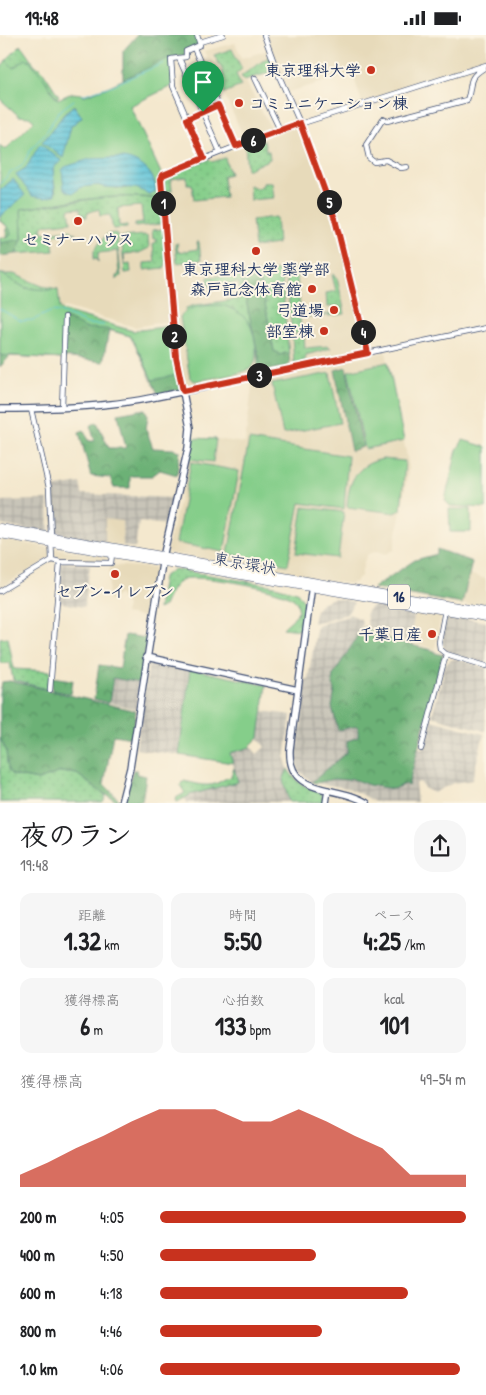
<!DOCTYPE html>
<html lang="ja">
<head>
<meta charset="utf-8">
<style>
  body { margin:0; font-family:"Patrick Hand","Klee One",sans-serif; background:#f6f6f6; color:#202124; height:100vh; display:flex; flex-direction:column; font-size:19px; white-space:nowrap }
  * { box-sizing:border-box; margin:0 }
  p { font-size:16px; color:#757577 }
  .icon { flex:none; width:28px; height:28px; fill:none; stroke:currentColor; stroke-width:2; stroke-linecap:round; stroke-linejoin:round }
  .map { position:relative; height:768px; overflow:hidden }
  .drawer { display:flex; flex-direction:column; background:#fff; flex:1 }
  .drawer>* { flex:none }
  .pin { position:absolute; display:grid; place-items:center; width:42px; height:42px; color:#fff; margin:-51px -21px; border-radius:50% 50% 50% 0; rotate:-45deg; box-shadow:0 0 5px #0007 }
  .pin .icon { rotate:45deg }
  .km { position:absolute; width:25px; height:25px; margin:-12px; border-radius:50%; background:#222; color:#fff; font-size:14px; line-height:25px; text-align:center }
  .round { display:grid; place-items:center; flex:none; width:52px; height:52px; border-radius:20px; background:#f6f6f6 }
  .summary { display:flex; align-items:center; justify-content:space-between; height:85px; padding:0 20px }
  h1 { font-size:28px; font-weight:700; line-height:38px }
  .metrics { display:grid; grid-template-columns:repeat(3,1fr); gap:8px; height:85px; padding:5px 20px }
  .metrics div { display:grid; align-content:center; border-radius:12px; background:#f6f6f6; text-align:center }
  .metrics b { font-size:25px; font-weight:700 }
  .metrics small { font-size:14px; font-weight:400 }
  .metrics p { font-size:14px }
  .chart { height:140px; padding:10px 20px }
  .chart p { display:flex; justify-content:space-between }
  .chart svg { width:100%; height:90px; margin-top:5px; fill:#c8321e; opacity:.7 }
  ul { padding:0 20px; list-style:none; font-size:16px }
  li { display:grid; grid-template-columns:80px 60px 1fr; align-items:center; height:38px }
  li i { height:12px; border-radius:6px; background:#c8321e }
  .status { display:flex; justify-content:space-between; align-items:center; height:35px; padding:0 25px; background:#fff; direction:ltr }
  .status svg { height:14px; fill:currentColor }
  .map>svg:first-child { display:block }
</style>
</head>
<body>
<div class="status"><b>19:48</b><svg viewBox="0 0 49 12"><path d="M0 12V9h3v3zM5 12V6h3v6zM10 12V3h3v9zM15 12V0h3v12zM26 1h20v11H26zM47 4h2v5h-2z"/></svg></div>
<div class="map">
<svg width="486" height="768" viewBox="0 0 486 768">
  <defs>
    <pattern id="industrial-grid" width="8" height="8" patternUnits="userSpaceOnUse" patternTransform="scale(1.25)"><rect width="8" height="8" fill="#c8c4b8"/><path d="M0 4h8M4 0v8" fill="none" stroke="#aba9a1"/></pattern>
    <pattern id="grass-dots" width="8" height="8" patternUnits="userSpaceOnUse" patternTransform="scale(1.25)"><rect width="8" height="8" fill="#85ce8a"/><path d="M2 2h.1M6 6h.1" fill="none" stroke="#72b17a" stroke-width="1.8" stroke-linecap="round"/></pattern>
    <pattern id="forest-crowns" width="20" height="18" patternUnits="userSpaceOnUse" patternTransform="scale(1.25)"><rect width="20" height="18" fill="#6cb176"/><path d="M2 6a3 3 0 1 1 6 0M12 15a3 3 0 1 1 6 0" fill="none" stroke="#589064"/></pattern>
    <pattern id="water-rules" width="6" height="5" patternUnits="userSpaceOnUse" patternTransform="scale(1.25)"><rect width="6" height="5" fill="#5bc3d8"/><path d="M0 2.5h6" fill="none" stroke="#4a9fb2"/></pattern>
  </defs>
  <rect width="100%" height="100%" fill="#fcf5e5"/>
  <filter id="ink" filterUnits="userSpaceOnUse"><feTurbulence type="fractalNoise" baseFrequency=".02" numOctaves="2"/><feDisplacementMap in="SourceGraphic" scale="10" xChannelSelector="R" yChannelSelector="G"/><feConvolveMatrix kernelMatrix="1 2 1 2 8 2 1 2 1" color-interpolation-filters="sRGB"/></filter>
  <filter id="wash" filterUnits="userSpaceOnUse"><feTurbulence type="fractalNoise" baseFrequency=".0096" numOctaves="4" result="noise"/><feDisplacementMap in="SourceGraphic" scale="20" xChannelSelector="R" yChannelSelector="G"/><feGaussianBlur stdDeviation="1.12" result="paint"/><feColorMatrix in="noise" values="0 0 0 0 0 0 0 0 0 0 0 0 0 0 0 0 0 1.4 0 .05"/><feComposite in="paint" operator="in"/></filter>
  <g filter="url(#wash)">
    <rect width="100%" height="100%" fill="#f4e8ce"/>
    <path fill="#e7daba" d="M266 0H486V21L474 32 362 68 353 39 288 57Z
      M235 8 242 23 268 15 276 36 245 45 272 95 245 105 204 16Z
      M299 91 301 92 334 184 366 314 365 316 186 353 185 352 177 310 163 143 164 141 259 105Z
      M160 164 171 284 169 286 135 292 65 272 61 275 58 267 47 255 0 238V208L20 174Z
      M386 317 409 432 394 515 386 519 378 516 368 519 364 526 361 541 355 547 349 549 169 518 167 515 180 464 188 424 212 427 216 404 245 408 253 344Z
      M105 484 123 486V511L105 508Z
      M0 504 51 513V521L49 523 0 553Z
      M54 513 108 522V524L105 526 56 525 54 523Z
      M110 530 154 533 157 537 150 583 125 579 127 571 119 559 110 566 108 562Z
      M469 539 486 544V573L462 569Z
      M415 575 441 579 435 614 410 607Z"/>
    <path fill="url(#industrial-grid)" d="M80 448 82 459 175 463 169 490 139 487 135 513 123 511 122 486 105 484V508L53 499 52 453Z
      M0 464 1 466 48 465 49 498 0 490Z
      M61 528 90 530 84 572 58 567Z
      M334 563 354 567 347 579 313 588 316 575 321 568Z
      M375 568 415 575 410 607 379 597 368 592 366 577Z
      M349 579 361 584 362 590 332 647 335 655 333 672 358 691V702L347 717 312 747 299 736 295 720 296 712H298L305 664 302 663 305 644H308L317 590 348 581Z
      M446 580 486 587V629L449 618 442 609Z
      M456 624 486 633 485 696 432 681 446 629 451 625Z
      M153 625 190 634 179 720 136 714 149 628Z
      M112 643 140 648 136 674 109 668Z
      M262 676 291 680 285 724 288 734 283 745 289 767 187 768 185 763 188 760 238 747 230 718 251 712 257 719 265 712 258 703Z
      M431 685 484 699 472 745 453 748 433 758 424 753 421 748 419 747 415 749 417 767H375L363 760 348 753 316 748 334 744 349 745 350 743 369 750 405 749 408 750 418 713 423 714Z"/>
    <path fill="url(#grass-dots)" stroke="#507e74" d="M21 10 35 30 42 35 59 61 57 63 29 25 13 33 6 25Z
      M232 14 242 34 236 39 241 51 224 58 222 54 224 52 223 36 214 20Z
      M270 21 276 36 244 45 241 41Z
      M258 105 259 107 264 106 266 115 265 116H269L270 124 247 135 245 110Z
      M225 123 230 139 223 141 225 162 194 165 192 149H187V142L171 144 172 156H164V141L209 124 212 127Z
      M264 147H272L274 163 250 165 249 150 257 153 262 151Z
      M128 161 160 164 162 187 160 189 135 192V189L143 188 141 171 118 173 119 191 127 190V193L113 194 110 180 100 181 99 174 87 178V182H84V179H81L80 173 69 174 71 187 43 190V193L40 195H43V198L71 195 72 197 76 198 52 200 54 216 16 219 22 204 20 174 107 162Z
      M276 182 278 209 255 212 252 185Z
      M163 194 166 230 164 233 144 235V228L155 227 153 210 158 204H153L152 195Z
      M115 198 117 199 121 241 116 245V241L119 240 117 216 98 218V227L97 224 94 225V215L107 199Z
      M143 200 148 201 149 213 139 218 124 219 125 230 130 229 131 237 126 238H125L121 202Z
      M197 207H199L201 225 177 228 175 209 178 208 177 210 178 217 198 214Z
      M296 233 301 281 326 279V281L300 282 301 298H292L285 234Z
      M281 235 289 320 285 318 280 321 274 316 264 263 259 245 241 244 262 334 258 335 257 316 235 275C220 268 200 269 185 276L186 273 195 270 240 264 239 248 209 251 208 242Z
      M2 239H14L42 251 58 254C33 257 22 254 2 239Z
      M334 239 335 243 337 242 345 279 328 281V279L341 277 339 271 327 272 326 258 336 256 332 240Z
      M304 300 305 313 329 311V313H331L306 320 305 326 294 328 292 301Z
      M174 534 275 551 297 557 304 567 300 595 283 593C289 586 302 580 297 568 292 554 198 539 184 544 172 550 169 560 164 571L158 574 163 542Z
      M8 602 14 634 51 636 49 653 47 654 13 645 10 628H0V603Z
      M0 703 6 715 7 729 12 740 38 745 61 737 77 739 106 761 103 767H0Z
      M234 733 238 747 189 760V761L177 767 176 763 185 758 180 750 184 746C194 748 205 752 215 749 221 747 224 743 231 742Z
      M288 734C298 750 305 751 321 758L323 762V767H289L283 745Z"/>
    <path fill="url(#forest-crowns)" stroke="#44706a" d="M137 0H196L200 9 185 15V21L172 22 130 71 141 124 160 164C114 157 67 167 21 174L22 204 16 219 0 221V202L6 203 7 191 0 186V182L11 173 104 152 145 132 120 123 135 39 123 44V16Z
      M241 243 259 245 264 263 274 316 280 320 285 318 289 320 290 328 288 331 262 337Z
      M48 277 97 289 173 316 181 355 158 359 132 303 130 301 109 295 103 327 63 322V324L10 321 0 332V278Z
      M346 332 363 412 351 416 335 335Z
      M145 374 148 381 146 394 153 413 173 414 180 416 177 440 160 435 152 441H130V453H114L110 443 91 441 79 397 84 395 89 406H95L90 391 97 387 109 413H126L118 379Z
      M437 514 472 527 462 569 373 553 415 525 437 519Z
      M365 592C374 602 420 612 435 616V618L443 620 408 751 405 749 393 754 369 750 350 743 349 745 334 744 316 748 312 747 347 717V706L358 702V691L338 695 332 672 335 655 332 647 333 640 354 607 360 595Z
      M125 600 147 603 140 648 113 643 109 668 94 664 99 630 120 633Z
      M52 642 73 645 71 659 52 655Z
      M10 646 136 676 132 703 113 700 104 749 119 765 118 767 98 755 77 739 61 737 38 745 12 740 8 735 6 715 0 703V660L2 647Z
      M133 735H137L136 739 146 741 142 766 124 767Z"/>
    <path fill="#85ce8a" stroke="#507e74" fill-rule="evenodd" d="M171 22 172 51 130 71 161 138 159 141 160 164C114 157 67 167 21 174L22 204 0 208V202L6 203 11 200C11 192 6 190 0 186V182L22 161 13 144 0 156V110L5 115 34 86 29 82 19 81 0 64V35L6 25 13 33 26 24 29 25 43 42 55 62 58 64 72 58 82 59 83 61 105 53ZM74 70 82 82 71 91 63 120 50 99 63 80ZM120 123C139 127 155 135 156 156L149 159 141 154 130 152 123 154 95 150 82 152 96 124ZM55 131 53 139 56 158 24 134 26 133Z
      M0 238 25 253 47 255 58 254 60 273 64 276 133 296 171 291 173 316 177 340 152 345 142 322 130 301 107 294 85 293 64 282 63 324 0 320Z
      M222 270C232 273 241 278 248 286 254 295 261 325 251 333 245 339 206 344 195 346L190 343 180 282C190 269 207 271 222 270Z
      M388 327 404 406 365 414 348 336Z
      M330 338 340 388 283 399 272 349Z
      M191 403 216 404 213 427 188 424Z
      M249 405 348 421 344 474 300 468 288 530 228 519Z
      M463 405 486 412V473L450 471 445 465 457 415Z
      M383 424 405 426 401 475 395 478 347 472C348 446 357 429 383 424Z
      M191 427 239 436 224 517 176 508Z
      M303 472 344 477 338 523 296 518Z
      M449 474H471V497H450Z
      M190 634 266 650 259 702 250 711 251 712 230 718 233 728 179 720Z"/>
    <path fill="url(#water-rules)" stroke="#3b799b" d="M73 71H74L82 82 71 91 63 123 42 107C53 96 60 82 73 71Z
      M40 109 62 126 55 131 53 135 55 160 45 163 32 161 16 139 26 133Z
      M117 123C136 122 155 136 156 156L149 159 136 153 104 152 98 150 82 152 73 158 69 157 64 154 62 135 65 132 90 124Z
      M13 144 25 160 0 182V156Z"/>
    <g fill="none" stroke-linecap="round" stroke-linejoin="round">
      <path stroke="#5bc3d8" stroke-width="1" d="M82 60 113 50 164 28
        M0 149 10 138 22 131 31 114 47 96 58 77 74 65
        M0 274 21 286 33 285 52 276 60 277 87 289 104 290"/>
    </g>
  </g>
  <g filter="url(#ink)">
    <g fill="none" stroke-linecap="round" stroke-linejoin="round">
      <defs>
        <path id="street" d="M197 0 200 10 186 16V22L171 24 173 51 204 123
          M264 0 279 41 300 88 335 184 368 318
          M200 7 223 0
          M194 13 236 111
          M179 23 220 117
          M255 43 280 95
          M187 84 218 70
          M407 132 401 133 386 125 374 127 369 123 366 110 383 84 387 86 467 65C474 48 465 45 484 33
          M205 352 486 293
          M183 357 176 322 161 143 163 140 265 100 486 30
          M62 373 65 282
          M31 374 49 453 52 525
          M0 556 52 525 60 527 111 528 112 519
          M445 575 439 607 440 614 446 619 486 631
          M50 655 60 527
          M421 714 446 619"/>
        <path id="secondary" d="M0 374C37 374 74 373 111 369 143 366 174 358 205 352
          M312 550 290 714C287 763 338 749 367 768
          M146 622 298 655
          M121 768 130 733 163 522 188 413 190 393 183 357
          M326 768 328 755"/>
        <path id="highway" d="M0 493 486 577
          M0 499 486 582"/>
      </defs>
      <use href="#street" stroke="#3c4b6f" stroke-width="6"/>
      <use href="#secondary" stroke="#3c4b6f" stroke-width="8"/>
      <use href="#highway" stroke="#3c4b6f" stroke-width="9"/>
      <use href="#street" stroke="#fff" stroke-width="4.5"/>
      <use href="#secondary" stroke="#fff" stroke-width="5.5"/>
      <use href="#highway" stroke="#fff" stroke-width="8"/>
    </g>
  </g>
  <g fill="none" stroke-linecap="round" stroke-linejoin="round" filter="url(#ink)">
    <defs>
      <path id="route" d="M218 70 236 111 300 88 335 184 368 318 183 356 176 322 161 144 163 140 204 123 187 84Z"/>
    </defs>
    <use href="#route" stroke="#fff" stroke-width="10"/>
    <use href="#route" stroke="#c8321e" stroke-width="6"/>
  </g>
  <g fill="#c8321e" stroke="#fcf5e5" stroke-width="2">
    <circle cx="371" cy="35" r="5"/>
    <circle cx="239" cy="68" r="5"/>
    <circle cx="78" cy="186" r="5"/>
    <circle cx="256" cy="216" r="5"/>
    <circle cx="312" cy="254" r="5"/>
    <circle cx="334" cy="275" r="5"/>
    <circle cx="324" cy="296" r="5"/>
    <circle cx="115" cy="539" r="5"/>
    <circle cx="432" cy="599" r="5"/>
  </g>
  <g text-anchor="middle" stroke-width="4" stroke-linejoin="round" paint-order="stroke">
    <rect fill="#fcf5e5" stroke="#5e6a86" stroke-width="1" x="388" y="549.5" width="22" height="25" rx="4"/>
    <g font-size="15" font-weight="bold" fill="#1b2f5e">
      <text x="399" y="567">16</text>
    </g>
    <g font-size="16" font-weight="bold" fill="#1b2f5e" stroke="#fcf5e5" text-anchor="end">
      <text x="361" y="41">東京理科大学</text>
      <text x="249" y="74" text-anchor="start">コミュニケーション棟</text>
      <text x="78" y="210" text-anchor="middle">セミナーハウス</text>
      <text x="256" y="240" text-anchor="middle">東京理科大学 薬学部</text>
      <text x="302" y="260">森戸記念体育館</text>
      <text x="324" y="281">弓道場</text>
      <text x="314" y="302">部室棟</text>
      <text x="115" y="562" text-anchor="middle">セブン-イレブン</text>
      <text x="422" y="605">千葉日産</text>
    </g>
    <g font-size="16" fill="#1b2f5e" stroke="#fcf5e5">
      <text transform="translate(245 528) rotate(10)" y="6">東京環状</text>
    </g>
  </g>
</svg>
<div class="pin" style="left:203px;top:77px;background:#1e9e55"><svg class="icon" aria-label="arrive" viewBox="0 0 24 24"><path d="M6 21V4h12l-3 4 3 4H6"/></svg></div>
<b class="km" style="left:163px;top:168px">1</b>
<b class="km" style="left:174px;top:301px">2</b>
<b class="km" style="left:259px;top:340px">3</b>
<b class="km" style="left:363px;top:297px">4</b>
<b class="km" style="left:329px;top:167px">5</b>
<b class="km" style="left:253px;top:105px">6</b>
</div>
<section class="drawer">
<div class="summary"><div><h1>夜のラン</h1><p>19:48</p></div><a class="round"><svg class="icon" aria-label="share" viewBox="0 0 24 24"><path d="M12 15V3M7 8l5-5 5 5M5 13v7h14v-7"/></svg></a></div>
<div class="metrics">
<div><p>距離</p><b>1.32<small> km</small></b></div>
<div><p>時間</p><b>5:50</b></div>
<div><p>ペース</p><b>4:25<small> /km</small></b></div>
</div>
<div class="metrics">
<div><p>獲得標高</p><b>6<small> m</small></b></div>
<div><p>心拍数</p><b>133<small> bpm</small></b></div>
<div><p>kcal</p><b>101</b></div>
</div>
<div class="chart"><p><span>獲得標高</span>49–54 m</p>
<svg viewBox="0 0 160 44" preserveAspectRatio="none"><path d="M0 44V38L10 32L20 25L30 19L40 12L50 6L60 6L70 6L80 12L90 12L100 6L110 12L120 19L130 25L140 38L150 38L160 38V44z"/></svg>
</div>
<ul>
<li><b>200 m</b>4:05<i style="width:100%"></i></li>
<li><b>400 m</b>4:50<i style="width:51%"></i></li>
<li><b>600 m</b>4:18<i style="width:81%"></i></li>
<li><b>800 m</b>4:46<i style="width:53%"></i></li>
<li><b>1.0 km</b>4:06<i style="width:98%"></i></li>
</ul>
</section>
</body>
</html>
